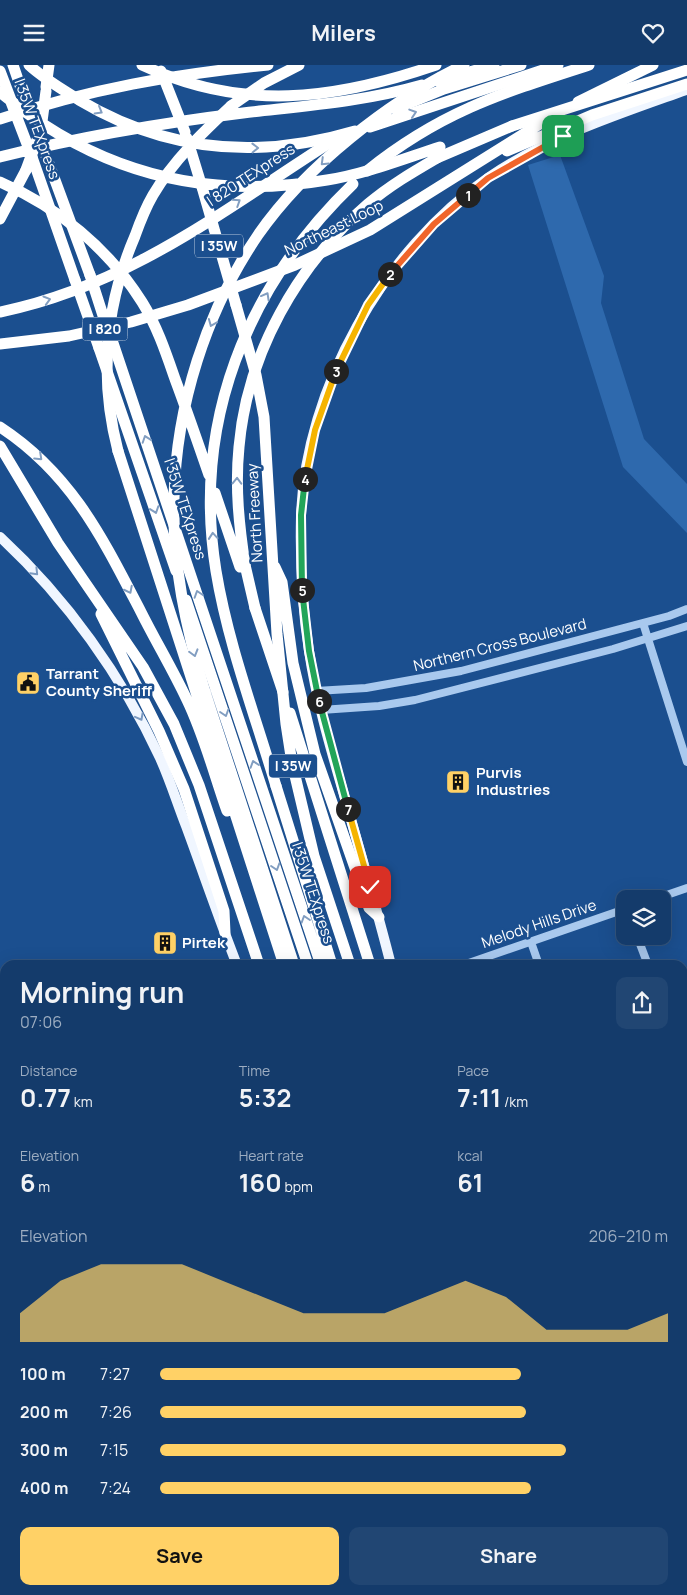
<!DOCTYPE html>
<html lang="en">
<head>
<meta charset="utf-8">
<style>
  body { margin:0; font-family:Manrope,sans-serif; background:#214673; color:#f1f3f6; height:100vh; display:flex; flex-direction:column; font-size:19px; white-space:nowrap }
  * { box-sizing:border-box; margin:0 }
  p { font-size:16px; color:#9dadc1 }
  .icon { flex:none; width:28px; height:28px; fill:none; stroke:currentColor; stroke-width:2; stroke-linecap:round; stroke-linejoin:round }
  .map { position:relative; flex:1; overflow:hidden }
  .sheet { position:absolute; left:0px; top:895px; width:688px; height:635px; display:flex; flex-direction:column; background:#143b6b; border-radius:15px 15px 0 0; box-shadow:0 5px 20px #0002,0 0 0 1px #33557e }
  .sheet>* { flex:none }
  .buttons { position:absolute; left:616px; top:825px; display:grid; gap:10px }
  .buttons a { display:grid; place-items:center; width:55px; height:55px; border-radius:10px; background:#143b6b; box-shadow:0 5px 20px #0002,0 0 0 1px #33557e; font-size:25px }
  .pin { position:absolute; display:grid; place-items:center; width:42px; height:42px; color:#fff; margin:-21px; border-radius:10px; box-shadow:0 2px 8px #0006 }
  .km { position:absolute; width:25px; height:25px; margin:-12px; border-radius:50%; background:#222; color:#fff; font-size:14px; line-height:25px; text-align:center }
  .round { display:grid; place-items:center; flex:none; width:52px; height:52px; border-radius:10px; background:#214673 }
  .headline { display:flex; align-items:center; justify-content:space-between; height:85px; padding:0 20px }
  h1 { font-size:28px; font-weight:700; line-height:38px }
  .stats { display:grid; grid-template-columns:repeat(3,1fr); gap:8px; height:85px; padding:5px 20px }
  .stats div { display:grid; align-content:center }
  .stats b { font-size:25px; font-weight:700 }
  .stats small { font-size:14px; font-weight:400 }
  .stats p { font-size:14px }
  .chart { height:140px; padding:10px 20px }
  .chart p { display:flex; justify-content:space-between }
  .chart svg { width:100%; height:90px; margin-top:5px; fill:#ffd166; opacity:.7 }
  .button { display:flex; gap:10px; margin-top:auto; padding:10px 20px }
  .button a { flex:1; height:58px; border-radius:10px; background:#ffd166; color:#111; font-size:20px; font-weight:700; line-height:58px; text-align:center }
  .button a+a { background:#214673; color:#f1f3f6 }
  ul { padding:0 20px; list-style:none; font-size:16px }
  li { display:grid; grid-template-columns:80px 60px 1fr; align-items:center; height:38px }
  li i { height:12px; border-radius:6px; background:#ffd166 }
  header { display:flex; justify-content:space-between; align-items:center; height:65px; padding:0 20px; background:#143b6b; font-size:22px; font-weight:700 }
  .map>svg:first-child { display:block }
</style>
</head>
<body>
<header><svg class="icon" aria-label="menu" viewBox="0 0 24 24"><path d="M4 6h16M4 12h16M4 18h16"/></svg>Milers<svg class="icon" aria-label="heart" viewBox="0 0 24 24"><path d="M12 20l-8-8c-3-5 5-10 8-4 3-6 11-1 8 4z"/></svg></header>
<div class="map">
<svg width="687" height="1530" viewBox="0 0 687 1530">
  <rect width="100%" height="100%" fill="#1b4f8f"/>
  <path fill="#2e69ad" d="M560 90 604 211 601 238 644 374 687 419V468L623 402 528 100Z
    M5 1455V1491L0 1493V1457Z
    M98 1525H159L158 1530H85Z
    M408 1525H444L446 1530H404Z"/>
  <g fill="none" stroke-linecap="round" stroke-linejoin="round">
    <path stroke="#3c6290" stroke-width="14" d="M0 1478 5 1476
      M148 1525 149 1530
      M418 1530 421 1525"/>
    <path stroke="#a9c9ee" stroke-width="8" d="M643 558 687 697
      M316 626 366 623 461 606 669 551 687 544
      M321 645 379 641 415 635 613 584 687 561
      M655 834 687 823
      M637 871 648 900
      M531 877 539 900
      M463 900 625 844
      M0 942 5 956
      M0 991 5 1007
      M682 1000 687 1014
      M682 1125 687 1123
      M682 1315 687 1328
      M0 1346 5 1345
      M0 1361 5 1359
      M682 1437 687 1436"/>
    <path stroke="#f0f6ff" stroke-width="10" d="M0 472C66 533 122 611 160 693 170 715 177 738 186 761 203 807 219 854 237 900
      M391 900C376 841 359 782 342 723 329 678 316 633 309 586 302 542 300 496 301 451 305 324 384 184 489 112 548 72 619 49 686 25
      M456 1525 458 1530
      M580 1525 581 1530"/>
    <path stroke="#fff" stroke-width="11" d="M13 0 24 32
      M0 6 11 35
      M438 16 494 0
      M46 22 49 0
      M578 37 653 0
      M231 41 264 18 299 0
      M395 44 444 24 521 0
      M0 54C89 24 175 9 268 0
      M187 73 202 122
      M507 86 592 50 687 19
      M45 88 90 210
      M0 92C79 72 161 58 243 48 303 41 363 37 422 20
      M32 92 75 215
      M437 93 512 61
      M367 106C440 47 502 28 589 0
      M0 154 26 105
      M236 240 256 310 264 352 277 569 286 659 292 698 314 791 350 900
      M0 247C132 220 229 141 340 71
      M113 278 321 900
      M0 279 69 271 131 257 188 240 295 200 370 165 551 52
      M99 283 176 506
      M0 362C72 409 103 474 141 547 156 577 173 605 187 635 204 670 214 709 227 746
      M0 381 58 478 143 602 174 659 199 720 259 900
      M118 386 284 900
      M245 500 255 543
      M275 502 282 517 293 598 315 689 369 843 379 852
      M186 535 308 900
      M101 549 159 666 184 724 224 846 225 868
      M205 627 294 900
      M290 648 370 900
      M276 721 332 900
      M478 1525 480 1530
      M510 1525 512 1530
      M522 1525 524 1530
      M548 1525 549 1530
      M566 1525 567 1530"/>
    <path stroke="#fff" stroke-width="11" d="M29 0C44 14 62 24 79 35 166 87 258 95 355 66
      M142 0C243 47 334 35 436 0
      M161 6 185 67
      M0 27C95 107 204 136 327 115 365 109 403 94 440 82
      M24 32 31 51
      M11 37 32 92
      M512 61 687 5
      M370 62 558 0
      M38 69 45 88
      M26 105 41 64 46 26
      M0 117C58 142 108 183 142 237 157 261 166 288 175 314 187 346 198 378 209 410
      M202 122 236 240
      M90 210 107 263
      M75 215 99 283
      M118 386C99 313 105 241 135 171 140 157 146 142 153 130 173 96 202 68 231 41
      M215 428 240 502
      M245 500C239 460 235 422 239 382 247 289 297 200 368 139 389 121 413 107 437 93
      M255 543 283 627
      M205 627C186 564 172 499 174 433 176 341 206 246 258 170 305 102 390 35 464 0
      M276 721C255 650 228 579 216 506 192 358 246 222 353 119"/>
  </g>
  <defs><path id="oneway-chevron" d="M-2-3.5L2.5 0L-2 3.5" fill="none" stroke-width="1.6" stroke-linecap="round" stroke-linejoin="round" transform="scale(1.25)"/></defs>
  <g stroke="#829ec1">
    <use href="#oneway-chevron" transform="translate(99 46) rotate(30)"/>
    <use href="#oneway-chevron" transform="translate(413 48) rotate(-18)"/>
    <use href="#oneway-chevron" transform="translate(255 83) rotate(-1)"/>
    <use href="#oneway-chevron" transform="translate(324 97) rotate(136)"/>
    <use href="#oneway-chevron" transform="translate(237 137) rotate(-33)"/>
    <use href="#oneway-chevron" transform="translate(266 231) rotate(-61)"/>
    <use href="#oneway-chevron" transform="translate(47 235) rotate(-16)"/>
    <use href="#oneway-chevron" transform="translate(212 258) rotate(112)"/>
    <use href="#oneway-chevron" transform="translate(146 374) rotate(-109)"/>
    <use href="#oneway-chevron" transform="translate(39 392) rotate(43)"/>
    <use href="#oneway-chevron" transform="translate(237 416) rotate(-89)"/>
    <use href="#oneway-chevron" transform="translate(155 445) rotate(71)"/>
    <use href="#oneway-chevron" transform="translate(213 471) rotate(-95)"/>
    <use href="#oneway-chevron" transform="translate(129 525) rotate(63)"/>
    <use href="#oneway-chevron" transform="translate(198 529) rotate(-108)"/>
    <use href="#oneway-chevron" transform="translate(194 588) rotate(74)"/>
    <use href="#oneway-chevron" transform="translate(225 648) rotate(72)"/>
    <use href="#oneway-chevron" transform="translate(254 699) rotate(-108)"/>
    <use href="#oneway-chevron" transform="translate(276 802) rotate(72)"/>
    <use href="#oneway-chevron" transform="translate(305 854) rotate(-108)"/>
  </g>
  <g stroke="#7b9ac1">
    <use href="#oneway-chevron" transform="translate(35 507) rotate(46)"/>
    <use href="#oneway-chevron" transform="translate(140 652) rotate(62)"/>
  </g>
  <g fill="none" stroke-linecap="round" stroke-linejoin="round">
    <defs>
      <path id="split-1" d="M468 130 488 113 563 71"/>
      <path id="split-2" d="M390 209 434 159 468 130"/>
      <path id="split-3" d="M336 306 368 240 390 209"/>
      <path id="split-4" d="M305 414 315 365 336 306"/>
      <path id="split-5" d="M302 525 301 450 305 414"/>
      <path id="split-6" d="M302 525 309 586 319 636"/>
      <path id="split-7" d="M319 636 348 744"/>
      <path id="split-8" d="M348 744 370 822"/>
    </defs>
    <use href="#split-1" stroke="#fff" stroke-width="10"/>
    <use href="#split-2" stroke="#fff" stroke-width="10"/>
    <use href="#split-3" stroke="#fff" stroke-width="10"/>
    <use href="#split-4" stroke="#fff" stroke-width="10"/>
    <use href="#split-5" stroke="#fff" stroke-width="10"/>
    <use href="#split-6" stroke="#fff" stroke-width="10"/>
    <use href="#split-7" stroke="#fff" stroke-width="10"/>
    <use href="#split-8" stroke="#fff" stroke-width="10"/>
    <use href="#split-1" stroke="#f0652b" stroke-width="6"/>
    <use href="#split-2" stroke="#f0652b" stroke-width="6"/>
    <use href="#split-3" stroke="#f5b400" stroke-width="6"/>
    <use href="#split-4" stroke="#f5b400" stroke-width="6"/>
    <use href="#split-5" stroke="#22a559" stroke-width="6"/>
    <use href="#split-6" stroke="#22a559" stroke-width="6"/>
    <use href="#split-7" stroke="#22a559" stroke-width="6"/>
    <use href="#split-8" stroke="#f5b400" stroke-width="6"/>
  </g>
  <defs>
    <symbol id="civic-square" viewBox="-11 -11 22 22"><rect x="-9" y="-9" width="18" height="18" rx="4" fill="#ffd166" stroke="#1b4f8f"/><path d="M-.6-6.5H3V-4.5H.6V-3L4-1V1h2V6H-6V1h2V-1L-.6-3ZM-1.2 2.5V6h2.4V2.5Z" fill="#111"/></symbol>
    <symbol id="building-square" viewBox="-11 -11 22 22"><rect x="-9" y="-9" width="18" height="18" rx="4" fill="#ffd166" stroke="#1b4f8f"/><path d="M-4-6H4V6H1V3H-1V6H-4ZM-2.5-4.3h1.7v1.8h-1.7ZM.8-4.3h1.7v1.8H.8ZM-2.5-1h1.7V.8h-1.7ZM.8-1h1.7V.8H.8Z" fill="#111"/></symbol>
  </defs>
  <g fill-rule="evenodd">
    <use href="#civic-square" x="14" y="604" width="28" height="28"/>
    <use href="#building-square" x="444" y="703" width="28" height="28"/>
    <use href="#building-square" x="151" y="864" width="28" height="28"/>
  </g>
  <g text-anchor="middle" stroke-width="5" stroke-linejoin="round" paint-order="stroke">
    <g fill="#1b4f8f" stroke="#bbcadd" stroke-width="1">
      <rect x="195" y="169.5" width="48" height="23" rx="4"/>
      <rect x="82.5" y="252.5" width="45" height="23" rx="4"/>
      <rect x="269" y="689.5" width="48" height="23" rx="4"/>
    </g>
    <g font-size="14" font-weight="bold" fill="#fff">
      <text x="219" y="186">I 35W</text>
      <text x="105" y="269">I 820</text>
      <text x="293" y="706">I 35W</text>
    </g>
    <g font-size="15" fill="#fff" stroke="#1b4f8f">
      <text transform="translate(37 64) rotate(70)" y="5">I 35W TEXpress</text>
      <text transform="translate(251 110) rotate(-33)" y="5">I 820 TEXpress</text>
      <text transform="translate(334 163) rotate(-26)" y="5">Northeast Loop</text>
      <text transform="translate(185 444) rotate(72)" y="5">I 35W TEXpress</text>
      <text transform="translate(255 448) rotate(-93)" y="5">North Freeway</text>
      <text transform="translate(500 580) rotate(-14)" y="5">Northern Cross Boulevard</text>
      <text transform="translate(313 828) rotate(72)" y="5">I 35W TEXpress</text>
      <text transform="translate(539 859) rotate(-19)" y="5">Melody Hills Drive</text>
    </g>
    <g font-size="15" font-weight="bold" fill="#fff" stroke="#1b4f8f" text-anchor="start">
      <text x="46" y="614">Tarrant<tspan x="46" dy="17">County Sheriff</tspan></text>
      <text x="476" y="713">Purvis<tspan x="476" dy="17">Industries</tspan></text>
      <text x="182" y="883">Pirtek</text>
    </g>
  </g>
</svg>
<div class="buttons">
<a><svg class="icon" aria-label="layers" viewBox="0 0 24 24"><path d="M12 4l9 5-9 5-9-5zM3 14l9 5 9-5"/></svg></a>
</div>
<div class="pin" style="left:563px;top:71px;background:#1e9e55"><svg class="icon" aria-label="arrive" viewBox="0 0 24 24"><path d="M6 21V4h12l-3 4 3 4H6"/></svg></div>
<div class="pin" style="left:370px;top:822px;background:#d93025"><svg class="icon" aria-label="check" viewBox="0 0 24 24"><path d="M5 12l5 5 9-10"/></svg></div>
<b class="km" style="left:468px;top:130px">1</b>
<b class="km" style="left:390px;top:209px">2</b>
<b class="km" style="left:336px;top:306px">3</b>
<b class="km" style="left:305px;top:414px">4</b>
<b class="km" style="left:302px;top:525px">5</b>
<b class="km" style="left:319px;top:636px">6</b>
<b class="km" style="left:348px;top:744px">7</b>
<section class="sheet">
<div class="headline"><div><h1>Morning run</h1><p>07:06</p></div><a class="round"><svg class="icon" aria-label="share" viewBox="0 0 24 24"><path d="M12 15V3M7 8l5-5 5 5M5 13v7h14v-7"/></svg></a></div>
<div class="stats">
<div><p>Distance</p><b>0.77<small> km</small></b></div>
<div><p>Time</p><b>5:32</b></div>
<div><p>Pace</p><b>7:11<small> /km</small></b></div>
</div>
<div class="stats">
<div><p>Elevation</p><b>6<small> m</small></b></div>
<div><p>Heart rate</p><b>160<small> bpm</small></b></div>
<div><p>kcal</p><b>61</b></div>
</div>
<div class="chart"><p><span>Elevation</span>206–210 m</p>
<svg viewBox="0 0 160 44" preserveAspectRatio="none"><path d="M0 44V30L10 14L20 6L30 6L40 6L50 14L60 22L70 30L80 30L90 30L100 22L110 14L120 22L130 38L140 38L150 38L160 30V44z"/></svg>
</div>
<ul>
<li><b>100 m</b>7:27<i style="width:71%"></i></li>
<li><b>200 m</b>7:26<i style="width:72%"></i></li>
<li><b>300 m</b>7:15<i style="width:80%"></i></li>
<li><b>400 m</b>7:24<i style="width:73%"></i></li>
</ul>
<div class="button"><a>Save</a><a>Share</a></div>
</section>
</div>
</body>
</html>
